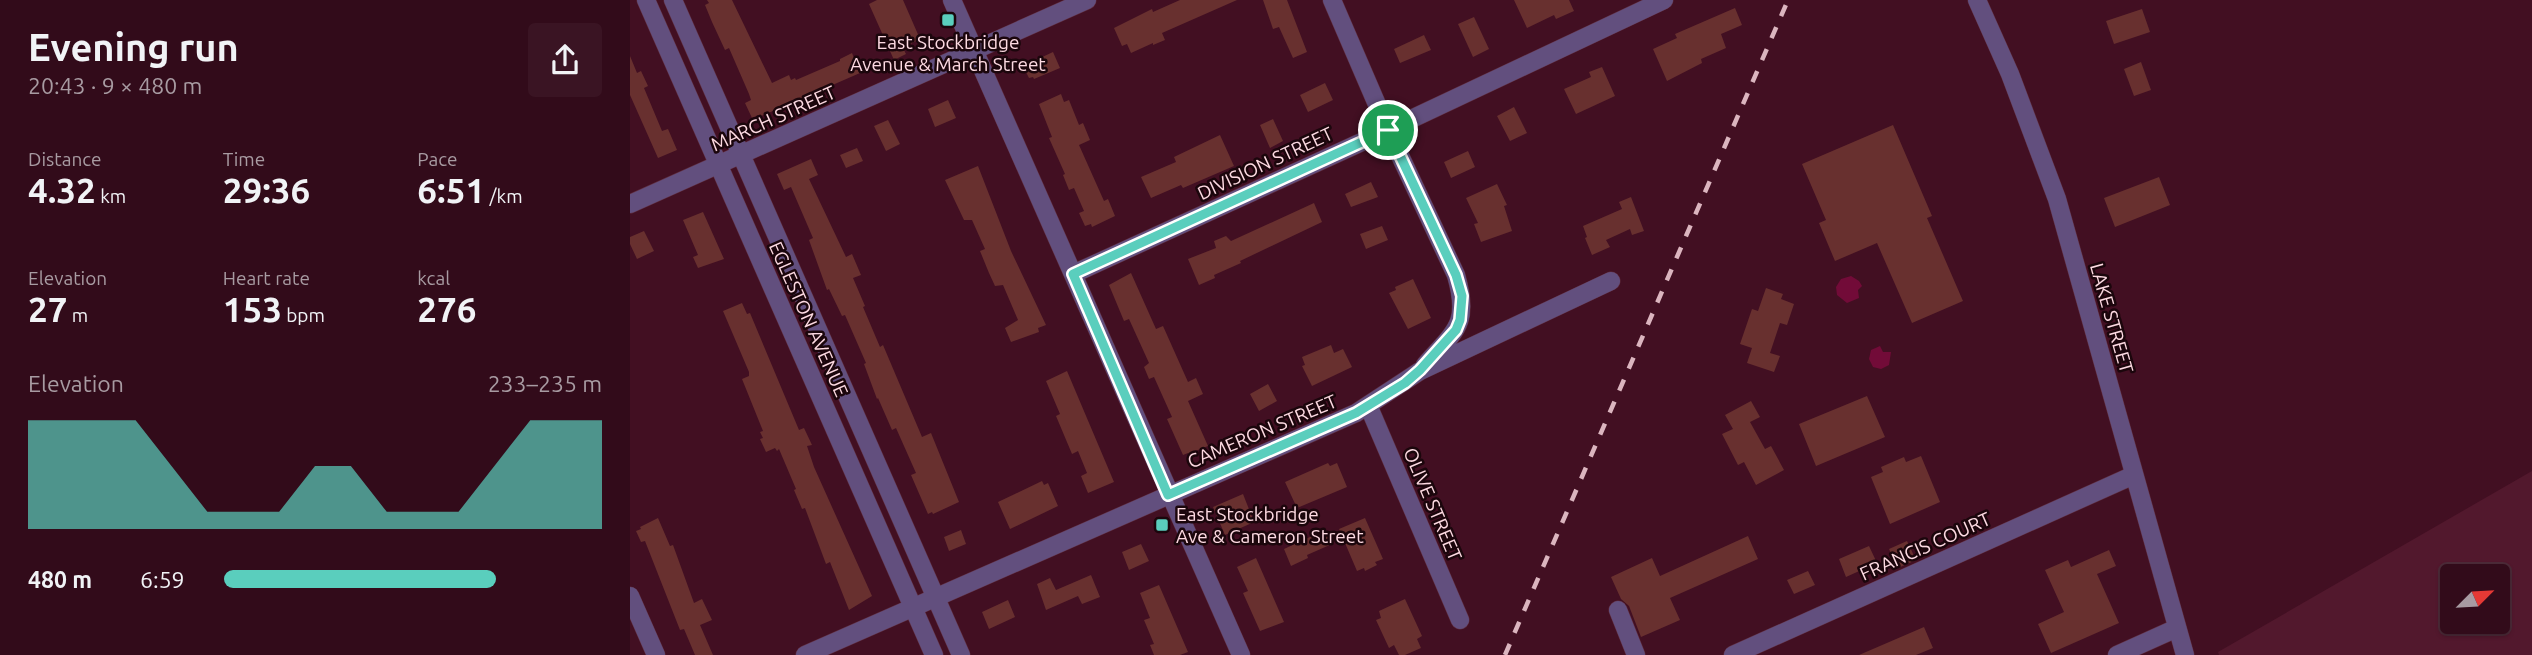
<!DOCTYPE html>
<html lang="en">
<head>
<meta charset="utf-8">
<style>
  body { margin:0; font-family:Ubuntu,sans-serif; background:#3a1423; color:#f1f3f6; height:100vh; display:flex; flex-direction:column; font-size:26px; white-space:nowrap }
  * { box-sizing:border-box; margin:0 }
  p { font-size:23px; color:#a89ba2 }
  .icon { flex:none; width:38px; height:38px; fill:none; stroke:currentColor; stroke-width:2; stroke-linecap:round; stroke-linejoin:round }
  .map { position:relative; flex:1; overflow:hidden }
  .details { display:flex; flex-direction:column; background:#320b1a; width:630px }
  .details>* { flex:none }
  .needle { width:46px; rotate:66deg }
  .tools { position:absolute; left:1810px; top:564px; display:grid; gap:14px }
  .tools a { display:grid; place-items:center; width:70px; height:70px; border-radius:7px; background:#320b1a; box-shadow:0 2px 5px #0004,0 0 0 2px #4d2b39; font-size:35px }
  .pin { position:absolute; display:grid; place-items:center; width:60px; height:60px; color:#fff; margin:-30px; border:4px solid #fff; border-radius:50%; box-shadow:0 2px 7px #0007 }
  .round { display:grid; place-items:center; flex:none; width:74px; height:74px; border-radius:7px; background:#3a1423 }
  .headline { display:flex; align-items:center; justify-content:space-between; height:119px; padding:0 28px }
  h1 { font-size:38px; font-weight:600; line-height:52px }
  .stats { display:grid; grid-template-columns:repeat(3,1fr); gap:10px; height:119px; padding:7px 28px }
  .stats div { display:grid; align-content:center }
  .stats b { font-size:35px; font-weight:600 }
  .stats small { font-size:19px; font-weight:400 }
  .stats p { font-size:19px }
  .chart { height:196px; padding:14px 28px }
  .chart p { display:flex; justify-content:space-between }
  .chart svg { width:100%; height:126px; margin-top:7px; fill:#5acebd; opacity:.7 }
  ul { padding:0 28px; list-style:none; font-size:23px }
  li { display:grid; grid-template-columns:112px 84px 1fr; align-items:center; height:52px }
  li i { height:18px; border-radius:9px; background:#5acebd }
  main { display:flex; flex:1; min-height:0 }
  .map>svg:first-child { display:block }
</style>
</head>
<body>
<main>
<section class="details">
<div class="headline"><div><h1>Evening run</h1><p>20:43 · 9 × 480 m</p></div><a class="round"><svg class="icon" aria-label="share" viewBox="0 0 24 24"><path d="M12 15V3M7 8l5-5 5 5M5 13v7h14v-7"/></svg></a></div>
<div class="stats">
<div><p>Distance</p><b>4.32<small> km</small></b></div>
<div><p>Time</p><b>29:36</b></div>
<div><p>Pace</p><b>6:51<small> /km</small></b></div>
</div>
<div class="stats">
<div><p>Elevation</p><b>27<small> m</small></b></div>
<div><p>Heart rate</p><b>153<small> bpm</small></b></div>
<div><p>kcal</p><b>276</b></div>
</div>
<div class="chart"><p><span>Elevation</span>233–235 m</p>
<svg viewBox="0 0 160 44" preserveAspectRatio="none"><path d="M0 44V6L10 6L20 6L30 6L40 22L50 38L60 38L70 38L80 22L90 22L100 38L110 38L120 38L130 22L140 6L150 6L160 6V44z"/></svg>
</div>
<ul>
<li><b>480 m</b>6:59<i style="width:72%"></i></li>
</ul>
</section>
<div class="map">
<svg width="1902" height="655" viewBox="0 0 1902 655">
  <rect width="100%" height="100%" fill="#420f22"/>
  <path fill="#52182d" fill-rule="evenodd" d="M1902 471V655H1589L1588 652ZM1822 576H1867V621H1822Z"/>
  <path fill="#720b38" d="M1221 276 1229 281 1232 286 1228 290 1229 298 1217 303 1207 295 1206 287 1211 279Z
    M1250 346 1253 352H1261L1259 365 1251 369 1243 367 1239 359 1241 350Z"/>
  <path fill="#68302f" d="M77 0H102L142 83 159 75 161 80 165 78 166 80 210 61V59L222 53 230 73 129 117 128 115 122 118 115 103 121 100 119 94 99 48 95 50 82 22 75 5 79 3Z
    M247 0H273L290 39 273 48 276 54 264 60 239 4Z
    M550 0H607L532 33 535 40 523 45V43L501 53 497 44 492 46 484 28 522 9 523 12Z
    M633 0H657L677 52 663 58 649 27 643 29Z
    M884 0H939L944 11 926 19 924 15 897 28Z
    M1105 8 1112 25 1091 34 1096 48 1071 59 1072 63 1037 81 1023 49 1047 38 1045 34Z
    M1512 9 1520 32 1484 44 1476 21Z
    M844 17 859 49 843 57 828 24Z
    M794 35 801 50 770 63 764 49Z
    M423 52 430 68 404 79 403 77 399 78 393 66Z
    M0 56 7 73 11 71 18 86 14 88 32 131 38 129 47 150 28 158 0 95Z
    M1511 62 1521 90 1504 96 1494 69Z
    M972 67 985 96 946 114 934 89 961 77 959 72Z
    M695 83 703 100 678 112 670 95Z
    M431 94 434 102 439 100 449 125 453 123 460 140 449 145 474 201 478 199 485 216 462 227 461 224 455 226 449 213 454 211 444 188 439 190 433 175 435 174 419 138 422 137 409 104Z
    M318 100 326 118 305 127 298 109Z
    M884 107 897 133 880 141 867 116Z
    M643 119 653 141 640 148 630 125Z
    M258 120 270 144 256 151 244 126Z
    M1263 125 1302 216 1297 218 1333 301 1282 323 1247 243 1205 261 1189 223 1196 220 1172 164Z
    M590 135 604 166 553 188 551 185 521 198 511 177 546 162 544 157Z
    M227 148 233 161 216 168 210 155Z
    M838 151 845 167 821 178 814 162Z
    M181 159 188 175 179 179 216 257 222 254 231 275 223 278 235 306 233 307 250 347 253 345 292 437 301 433 329 502 303 514 302 512 298 514 281 475 286 473 266 428 262 430 248 398 247 399 234 364 236 363 215 315 212 316 199 289 197 290 179 240 183 238 161 187 154 190 147 174Z
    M348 166 381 251 416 325 408 328 409 332 381 342 375 328 388 320 373 285 365 286 359 273 350 251 355 249 342 220H334L315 180Z
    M1529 177 1540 205 1485 227 1474 198Z
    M741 182 748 197 721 207 715 194Z
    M867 184 877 205 874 206 882 231 851 242 844 224 848 223 836 198Z
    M1001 197 1014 231 1002 235 1000 229 976 240 980 247 962 255 955 238 957 237 953 226 992 209 989 202Z
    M684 203 692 222 610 261 611 263 584 275 585 278 569 285 558 259 586 248 584 241 596 236 601 241Z
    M73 212 94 259 68 268 63 257 68 255 53 220Z
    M752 226 758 240 736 249 730 234Z
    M14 231 24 251 7 259 0 244V237Z
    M501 273 526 329 533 326 558 382 566 378 573 394 558 401 578 446 558 454V453L553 455 537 419 542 417 524 377 519 379 514 367 519 363 499 319 494 321 479 285Z
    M783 279 801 318 778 329 759 293 766 290 765 287Z
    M1136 288 1153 294 1151 299 1164 304 1157 325 1150 323 1140 353 1150 356 1144 372 1117 363 1122 348 1110 344 1122 309 1128 311Z
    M112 303 117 314 120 313 169 430 174 428 182 445 177 446 184 467 242 596 219 610 200 562 196 564 175 508 172 509 164 490 166 489 149 449 147 451 145 448 136 452 130 439 133 438 130 432 133 431 112 379 119 376V372L93 311Z
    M701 345 704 353 713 349 722 367 682 386 672 366 675 365 672 357Z
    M437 371 484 482 458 493 451 476 457 473 448 451 442 454 426 416 430 414 416 381Z
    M638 384 647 401 629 411 620 394Z
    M1237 396 1255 437 1186 466 1169 424Z
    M1121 401 1130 417 1120 422 1135 449 1141 446 1154 470 1126 485 1114 462 1108 465 1092 434 1103 429 1095 415Z
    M1291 456 1310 502 1260 524 1241 477 1253 472 1251 467 1274 457 1276 462Z
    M698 463 700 466 707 463 717 487 667 508 655 482Z
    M412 481 414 485 418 483 428 506 380 529 368 502Z
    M613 494 624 522 595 535 583 507Z
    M28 518 40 546 43 545 64 603 72 599 82 620 70 625 83 655H65L54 629 50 630 15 541 11 542 6 531 11 529 10 527Z
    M735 518 753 559 745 562 747 565 735 571 734 568 727 571 709 529Z
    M331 530 336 544 319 551 314 537Z
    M695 530 702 544 677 555 678 558 661 566 654 549Z
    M1118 536 1128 559 1040 598 1050 620 1011 637 999 606 991 599 981 577 1022 558 1030 576Z
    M1277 541 1286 560 1268 568 1259 549Z
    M511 544 519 561 499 570 492 552Z
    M1239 546 1247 563 1216 577 1209 559Z
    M1479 550 1486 566 1467 574 1489 623 1421 653 1408 624 1434 612 1415 570 1438 560 1441 567Z
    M626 558 654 622 630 631 613 593 618 591 607 567Z
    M1178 571 1185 585 1164 594 1157 580Z
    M461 575 470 597 452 604 448 596 416 610 407 584 420 578 426 590Z
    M529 585 558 652 550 655H524L520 645 524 644 514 620 520 618 510 593Z
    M775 599 792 636 787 639 791 648 775 655H769L764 645 759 648 746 620 751 618 749 611Z
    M378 600 385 617 359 629 352 612Z
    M1294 627 1303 648 1286 655H1229Z"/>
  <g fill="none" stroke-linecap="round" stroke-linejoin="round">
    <defs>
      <path id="street" d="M16 0 304 655
        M43 0 331 655
        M322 0 611 655
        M702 0 758 130 826 275C840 324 826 330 795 365
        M1347 0 1380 74 1427 199 1555 655
        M0 204 457 0
        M443 274 758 130 1034 0
        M738 405 830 620
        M0 596 26 655
        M988 610 1006 655
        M175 655 726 413 790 371 981 281
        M1103 655 1504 475
        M1487 655 1547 628"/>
    </defs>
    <use href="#street" stroke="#602f41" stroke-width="19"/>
    <use href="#street" stroke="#624f7e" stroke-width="18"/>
    <path stroke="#dbb5bf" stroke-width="4.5" stroke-dasharray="12 12" stroke-linecap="butt" d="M875 655 1158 0"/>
  </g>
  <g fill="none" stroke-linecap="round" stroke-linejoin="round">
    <defs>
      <path id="route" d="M758 130 826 275 832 296 830 320 826 330 790 370 775 383 726 413 538 495 443 274Z"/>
    </defs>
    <use href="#route" stroke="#fff" stroke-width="14"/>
    <use href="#route" stroke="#5acebd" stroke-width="9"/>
  </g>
  <g fill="#5acebd" stroke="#1b060c" stroke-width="2.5">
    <rect x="311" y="13" width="14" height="14" rx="3.5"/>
    <rect x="525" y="518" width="14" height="14" rx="3.5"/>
  </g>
  <g text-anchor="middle" stroke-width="5" stroke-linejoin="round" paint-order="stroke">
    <g font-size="19" fill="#fddae2" stroke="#1b060c">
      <text x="318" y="49">East Stockbridge<tspan x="318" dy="22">Avenue &amp; March Street</tspan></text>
      <text x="546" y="521" text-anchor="start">East Stockbridge<tspan x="546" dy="22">Ave &amp; Cameron Street</tspan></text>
    </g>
    <g font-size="19" fill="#fddae2" stroke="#1b060c">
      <text transform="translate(143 118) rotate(-24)" y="7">MARCH STREET</text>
      <text transform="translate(635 163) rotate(-25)" y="7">DIVISION STREET</text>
      <text transform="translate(1482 318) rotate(74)" y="7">LAKE STREET</text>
      <text transform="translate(179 319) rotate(66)" y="7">EGLESTON AVENUE</text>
      <text transform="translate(632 431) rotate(-23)" y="7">CAMERON STREET</text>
      <text transform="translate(803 504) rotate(67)" y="7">OLIVE STREET</text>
      <text transform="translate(1295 546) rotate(-24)" y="7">FRANCIS COURT</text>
    </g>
  </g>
</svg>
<div class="tools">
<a><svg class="needle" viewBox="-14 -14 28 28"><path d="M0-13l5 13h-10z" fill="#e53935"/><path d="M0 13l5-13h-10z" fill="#a89ba2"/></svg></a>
</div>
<div class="pin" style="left:758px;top:130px;background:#1e9e55"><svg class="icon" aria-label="arrive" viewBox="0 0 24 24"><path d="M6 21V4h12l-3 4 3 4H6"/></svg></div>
</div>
</main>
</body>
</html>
